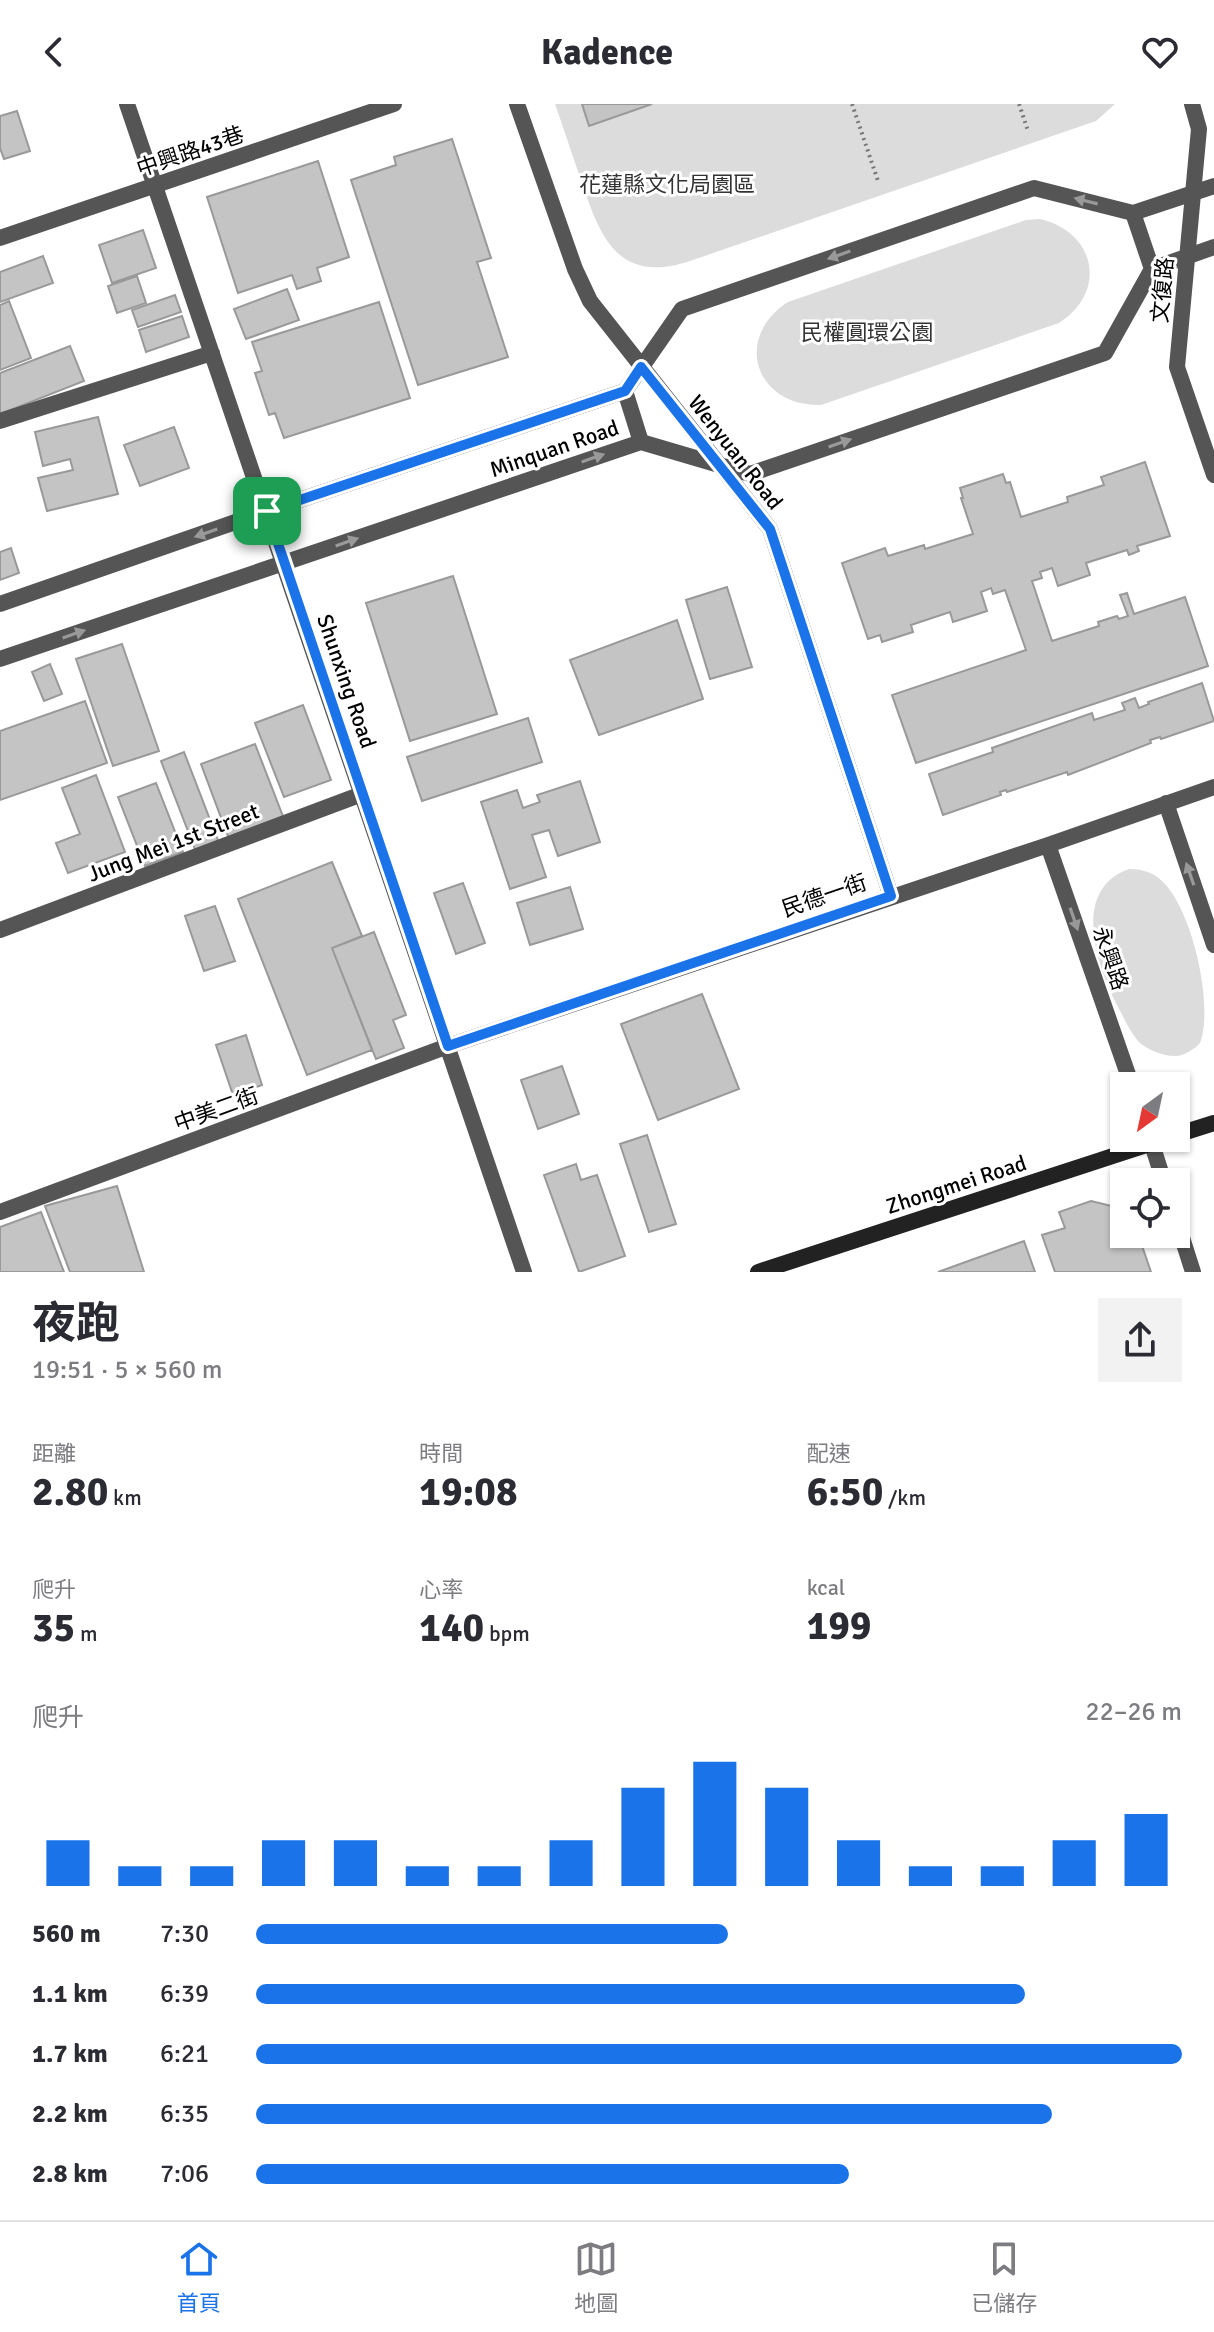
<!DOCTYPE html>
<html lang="zh-TW">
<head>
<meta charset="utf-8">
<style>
  body { margin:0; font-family:Signika,"Noto Sans TC",sans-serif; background:#f2f2f3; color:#2b2b33; height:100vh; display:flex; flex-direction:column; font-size:30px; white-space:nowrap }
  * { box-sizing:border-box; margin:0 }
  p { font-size:26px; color:#7c7c81 }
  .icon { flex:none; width:44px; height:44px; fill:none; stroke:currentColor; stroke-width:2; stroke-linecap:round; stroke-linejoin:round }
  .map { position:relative; height:1168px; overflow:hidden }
  .drawer { display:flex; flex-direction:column; background:#fff; flex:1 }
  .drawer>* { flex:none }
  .needle { width:52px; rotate:213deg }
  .buttons { position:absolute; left:1110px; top:968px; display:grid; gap:16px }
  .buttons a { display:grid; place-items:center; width:80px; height:80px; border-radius:0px; background:#fff; box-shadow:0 2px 6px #0004; font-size:40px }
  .pin { position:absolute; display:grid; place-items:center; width:68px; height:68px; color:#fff; margin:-34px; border-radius:16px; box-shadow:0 4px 12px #0006 }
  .round { display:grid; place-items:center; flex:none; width:84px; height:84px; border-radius:0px; background:#f2f2f3 }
  .summary { display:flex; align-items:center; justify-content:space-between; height:136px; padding:0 32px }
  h1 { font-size:44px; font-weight:700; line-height:60px }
  .metrics { display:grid; grid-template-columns:repeat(3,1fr); gap:12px; height:136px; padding:8px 32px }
  .metrics div { display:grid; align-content:center }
  .metrics b { font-size:40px; font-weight:700 }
  .metrics small { font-size:22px; font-weight:400 }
  .metrics p { font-size:22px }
  .chart { height:224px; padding:16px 32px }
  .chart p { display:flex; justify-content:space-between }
  .chart svg { width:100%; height:144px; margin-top:8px; stroke:#1a73e8; stroke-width:6 }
  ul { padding:0 32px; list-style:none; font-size:26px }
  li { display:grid; grid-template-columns:128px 96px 1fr; align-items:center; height:60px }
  li i { height:20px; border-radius:10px; background:#1a73e8 }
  header { display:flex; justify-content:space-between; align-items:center; height:104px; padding:0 32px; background:#fff; font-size:36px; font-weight:700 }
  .menu { display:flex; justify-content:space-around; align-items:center; height:112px; border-top:2px solid #e1e1e2; background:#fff; font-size:22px; color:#7c7c81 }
  .menu a { display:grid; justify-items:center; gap:4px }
  .menu .active { color:#1a73e8 }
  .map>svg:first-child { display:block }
</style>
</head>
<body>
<header><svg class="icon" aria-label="back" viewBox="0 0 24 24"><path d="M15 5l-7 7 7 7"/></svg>Kadence<svg class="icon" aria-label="heart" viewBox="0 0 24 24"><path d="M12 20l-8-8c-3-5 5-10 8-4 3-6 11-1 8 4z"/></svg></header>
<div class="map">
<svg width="1214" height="1168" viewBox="0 0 1214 1168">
  <rect width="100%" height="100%" fill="#fff"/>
  <path fill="#dcdcdc" d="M555 0H1115L1096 17 690 157C618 181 600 133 581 76 572 51 564 25 555 0Z
    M1040 115C1096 128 1108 188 1059 219L821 301C756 303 732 234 788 198L1026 116Z
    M1129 765C1141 765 1153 768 1162 777 1193 806 1214 903 1200 939 1195 945 1182 953 1174 952 1164 952 1148 946 1140 939 1131 930 1124 914 1118 903 1097 862 1070 786 1129 765Z"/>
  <path fill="#c4c4c4" stroke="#999" stroke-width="2" d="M582 0H652L589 22Z
    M17 7 30 47 4 55 0 44V12Z
    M452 35 491 154 477 158 508 253 418 281 351 76 396 61 394 53Z
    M318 57 349 153 317 164 321 177 297 185 292 171 238 189 207 93Z
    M143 126 156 164 112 179 99 141Z
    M43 152 53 179 0 198V168Z
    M137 172 146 199 117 209 108 182Z
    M287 185 299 216 246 235 234 205Z
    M175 191 181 208 138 223 132 206Z
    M9 197 31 254 0 266V201Z
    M379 198 410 294 284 334 275 309 269 311 255 269 262 267 252 238Z
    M182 212 189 233 146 248 139 226Z
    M70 242 84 277 0 310V269Z
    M98 313 118 390 47 407 38 374 73 366 70 355 43 362 35 328Z
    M174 323 189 364 140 382 124 341Z
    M1145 358 1170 432 1137 442 1139 447 1129 451 1127 446 1086 459 1090 471 1058 482 1052 464 1040 468 1042 474 1032 477 1052 537 1099 522 1098 518 1117 512 1119 515 1128 512 1120 491 1127 489 1134 510 1185 493 1208 562 916 659 892 591 1026 546 1005 486 993 490 991 484 981 488 987 507 953 518 950 508 911 521 913 528 882 538 880 531 868 535 842 459 885 444 888 452 924 441 925 445 973 430 961 394H963L960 384 1003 370 1006 379 1010 378 1021 413 1068 398 1067 393 1104 381 1101 373Z
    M11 444 19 469 0 476V448Z
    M453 472 497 610 410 637 366 499Z
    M727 483 752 563 710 575 686 496Z
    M677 516 703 595 599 631 570 556Z
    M122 540 159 647 113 662 76 555Z
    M50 560 62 590 44 597 32 568Z
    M1202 579 1214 617 1161 635 1160 633 1150 636 1151 639 1068 671 1067 668 1007 688 1006 686 1000 688 1001 691 943 711 929 670 993 648 992 644 1092 609 1094 616 1125 606 1122 599 1135 594 1139 604 1149 600 1148 598Z
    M85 597 107 659 0 696V627Z
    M303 601 331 676 284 693 255 619Z
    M528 614 542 658 422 697 407 653Z
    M255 640 284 715 229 735 201 660Z
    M184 648 219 739 196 748 161 657Z
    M96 671 125 748 68 769 56 739 80 730 62 684Z
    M580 677 600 738 558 752 549 726 532 731 546 773 510 785 481 698 517 686 523 704 540 698 537 691Z
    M156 679 183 748 145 762 118 693Z
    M332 758 362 832 332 844 372 946 307 971 238 795Z
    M463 779 485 839 456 850 434 789Z
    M570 783 583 825 530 841 517 799Z
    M215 802 235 857 204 867 185 812Z
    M374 828 406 911 393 916 404 944 376 955 332 844Z
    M702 890 739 985 658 1016 621 920Z
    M246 931 262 981 233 991 216 941Z
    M562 962 579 1010 538 1025 521 976Z
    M647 1031 676 1120 649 1128 620 1040Z
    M576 1060 581 1076 597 1071 625 1152 579 1168 544 1071Z
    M117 1082 144 1168H70L45 1102Z
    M1091 1097 1124 1105V1130H1138L1151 1168H1055L1042 1131 1065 1124 1059 1108Z
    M41 1108 64 1168H0V1123Z
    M1024 1137 1035 1168H938Z"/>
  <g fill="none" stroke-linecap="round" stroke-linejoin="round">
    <path stroke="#777" stroke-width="4" stroke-dasharray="2 4" stroke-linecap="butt" d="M852 0 878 77
      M1019 0 1028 27"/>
    <path stroke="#555" stroke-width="16" d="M127 0 524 1168
      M517 0 575 165 590 197 770 425 891 792
      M1192 0 1199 25 1177 263 1214 371
      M1133 109 1152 165
      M0 134 394 0
      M625 287 641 338
      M0 317 212 249
      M0 500 267 407 625 287 682 205 1034 84 1133 109 1214 82
      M0 555 641 338 750 370 1105 249 1152 165 1214 143
      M1166 699 1214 841
      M1048 741 1132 982
      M0 826 362 690
      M1150 1034 1164 1078
      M0 1108 448 942 1048 741 1214 683
      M1176 1115 1193 1168"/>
    <path stroke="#222" stroke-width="16" d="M1176 1031 1214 1019
      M758 1168 1168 1034"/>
  </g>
  <defs><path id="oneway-solid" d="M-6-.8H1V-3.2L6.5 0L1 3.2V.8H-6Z" transform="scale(2)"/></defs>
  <g fill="#999">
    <use href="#oneway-solid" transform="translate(1086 97) rotate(-166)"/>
    <use href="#oneway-solid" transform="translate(839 151) rotate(161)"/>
    <use href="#oneway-solid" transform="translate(840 339) rotate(-19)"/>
    <use href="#oneway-solid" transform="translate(593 354) rotate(-19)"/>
    <use href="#oneway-solid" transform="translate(206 429) rotate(161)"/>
    <use href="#oneway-solid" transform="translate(347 438) rotate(-19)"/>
    <use href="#oneway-solid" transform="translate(74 530) rotate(-19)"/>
    <use href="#oneway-solid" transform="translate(1190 770) rotate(-109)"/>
    <use href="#oneway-solid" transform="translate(1074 815) rotate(71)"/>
  </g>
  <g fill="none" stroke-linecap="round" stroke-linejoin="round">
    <defs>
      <path id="route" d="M641 263 770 425 891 792 448 942 267 407 625 287Z"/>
    </defs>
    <use href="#route" stroke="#fff" stroke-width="16"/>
    <use href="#route" stroke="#1a73e8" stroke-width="10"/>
  </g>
  <g text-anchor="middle" stroke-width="6" stroke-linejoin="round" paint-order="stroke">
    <g font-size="22" fill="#000" stroke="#fff">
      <text transform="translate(190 47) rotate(-19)" y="8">中興路43巷</text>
      <text transform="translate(1162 186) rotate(-85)" y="8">文復路</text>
      <text transform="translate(554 344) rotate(-19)" y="8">Minquan Road</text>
      <text transform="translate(736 348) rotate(52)" y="8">Wenyuan Road</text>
      <text transform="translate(347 577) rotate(71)" y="8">Shunxing Road</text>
      <text transform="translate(173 738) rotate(-21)" y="8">Jung Mei 1st Street</text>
      <text transform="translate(824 791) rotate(-19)" y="8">民德一街</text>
      <text transform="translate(1111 854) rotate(71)" y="8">永興路</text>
      <text transform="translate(216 1005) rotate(-20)" y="8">中美二街</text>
      <text transform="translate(956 1080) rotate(-18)" y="8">Zhongmei Road</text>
    </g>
    <g font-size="22" fill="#333" stroke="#fff">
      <text x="667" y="88">花蓮縣文化局園區</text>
      <text x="867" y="236">民權圓環公園</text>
    </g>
  </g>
</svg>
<div class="buttons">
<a><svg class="needle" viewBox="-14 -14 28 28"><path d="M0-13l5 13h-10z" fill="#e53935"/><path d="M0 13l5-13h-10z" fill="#7c7c81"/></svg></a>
<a><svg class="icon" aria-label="locate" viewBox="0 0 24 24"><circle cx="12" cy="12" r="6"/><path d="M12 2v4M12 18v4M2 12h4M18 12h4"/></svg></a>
</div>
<div class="pin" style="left:267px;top:407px;background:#1e9e55"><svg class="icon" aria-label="arrive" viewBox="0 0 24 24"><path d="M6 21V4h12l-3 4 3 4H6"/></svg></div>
</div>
<section class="drawer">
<div class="summary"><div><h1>夜跑</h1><p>19:51 · 5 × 560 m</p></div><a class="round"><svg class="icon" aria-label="share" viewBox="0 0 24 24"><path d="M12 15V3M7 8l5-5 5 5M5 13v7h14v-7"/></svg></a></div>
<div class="metrics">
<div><p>距離</p><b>2.80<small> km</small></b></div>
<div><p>時間</p><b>19:08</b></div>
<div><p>配速</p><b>6:50<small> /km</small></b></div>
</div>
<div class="metrics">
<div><p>爬升</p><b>35<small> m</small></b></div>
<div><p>心率</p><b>140<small> bpm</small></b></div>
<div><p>kcal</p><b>199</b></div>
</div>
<div class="chart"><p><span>爬升</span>22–26 m</p>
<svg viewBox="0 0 160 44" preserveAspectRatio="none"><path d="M5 44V30M15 44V38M25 44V38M35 44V30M45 44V30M55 44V38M65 44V38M75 44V30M85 44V14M95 44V6M105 44V14M115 44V30M125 44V38M135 44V38M145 44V30M155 44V22"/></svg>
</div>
<ul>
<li><b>560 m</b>7:30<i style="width:51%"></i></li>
<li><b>1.1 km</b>6:39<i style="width:83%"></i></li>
<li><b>1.7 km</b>6:21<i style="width:100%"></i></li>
<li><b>2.2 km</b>6:35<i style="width:86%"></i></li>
<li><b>2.8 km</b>7:06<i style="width:64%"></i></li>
</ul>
</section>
<nav class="menu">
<a class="active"><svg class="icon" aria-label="home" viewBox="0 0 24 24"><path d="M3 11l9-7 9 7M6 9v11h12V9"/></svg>首頁</a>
<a><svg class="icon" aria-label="map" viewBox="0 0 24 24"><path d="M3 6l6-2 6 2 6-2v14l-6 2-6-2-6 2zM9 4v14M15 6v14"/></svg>地圖</a>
<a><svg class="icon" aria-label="saved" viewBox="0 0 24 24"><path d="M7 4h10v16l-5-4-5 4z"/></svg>已儲存</a>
</nav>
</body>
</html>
